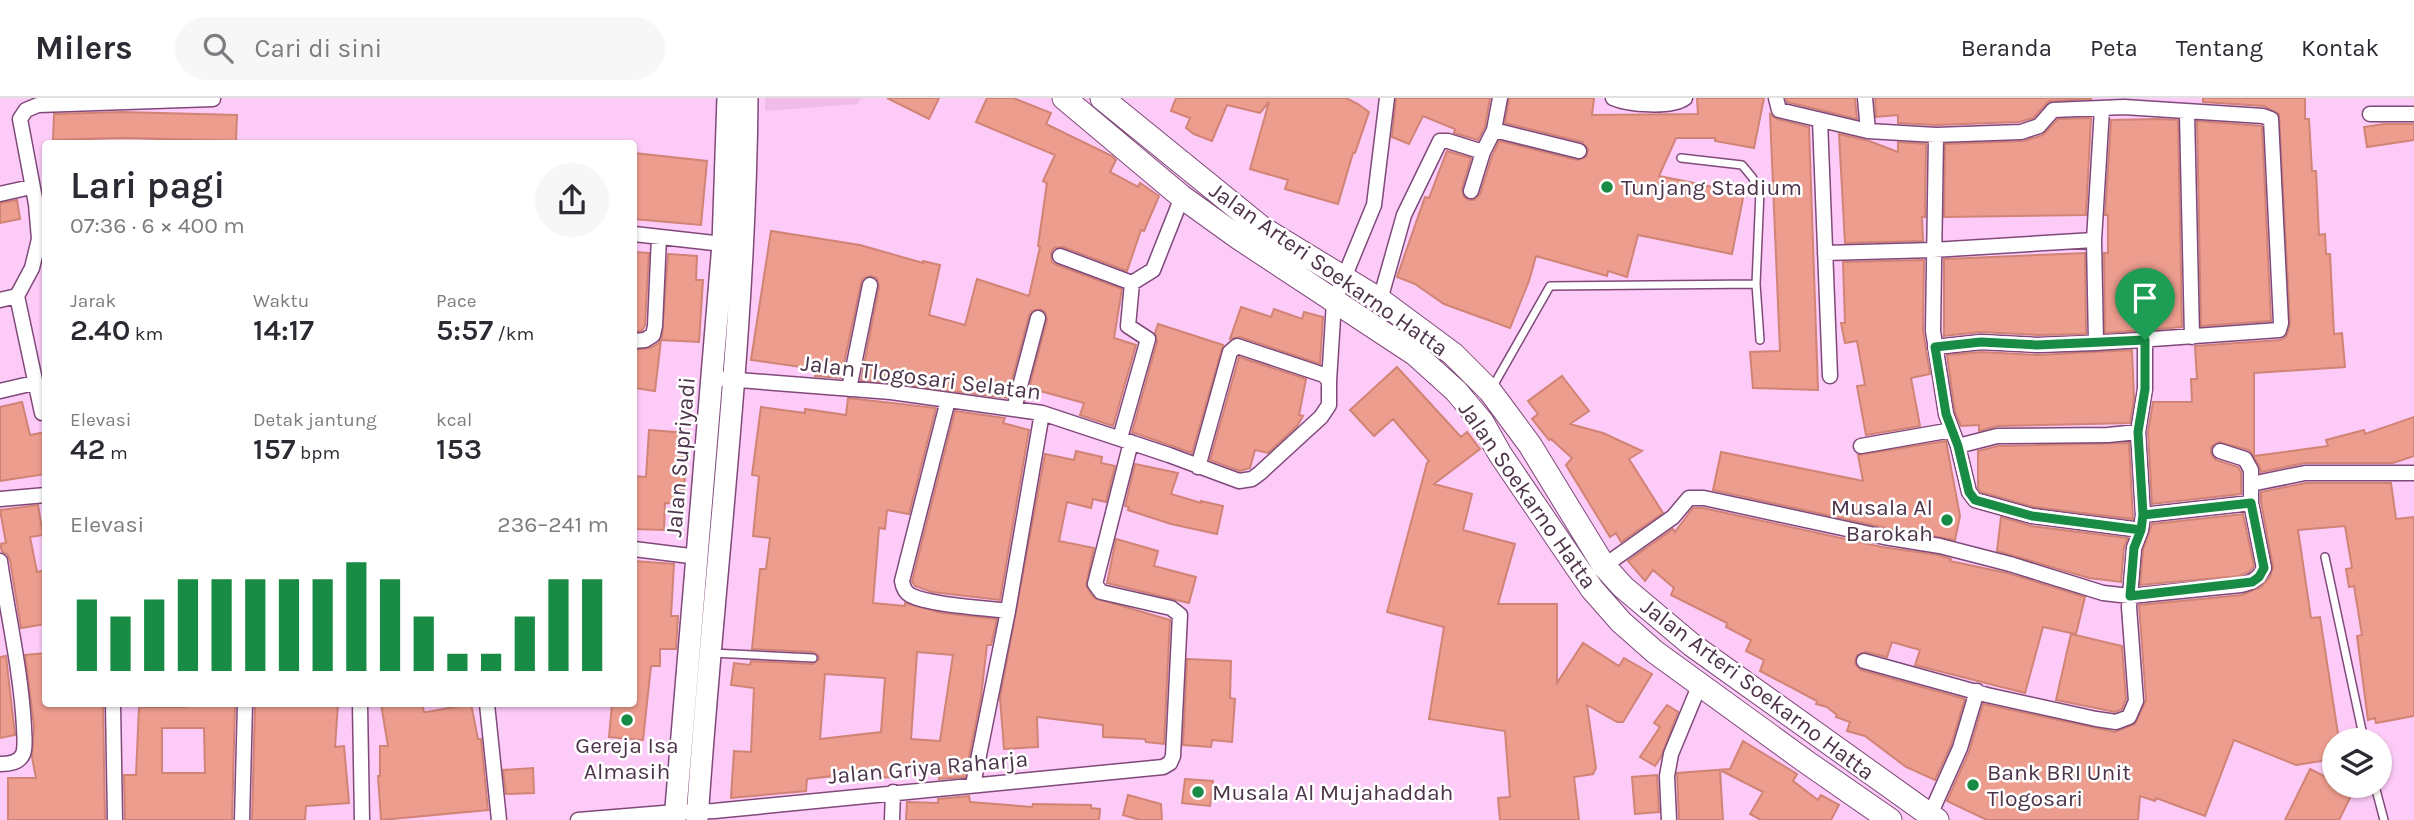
<!DOCTYPE html>
<html lang="id">
<head>
<meta charset="utf-8">
<style>
  body { margin:0; font-family:Karla,sans-serif; background:#f7f7f7; color:#2b2b33; height:100vh; display:flex; flex-direction:column; font-size:26px; white-space:nowrap }
  * { box-sizing:border-box; margin:0 }
  p { font-size:23px; color:#7c7c81 }
  .icon { flex:none; width:38px; height:38px; fill:none; stroke:currentColor; stroke-width:2; stroke-linecap:round; stroke-linejoin:round }
  .map { position:relative; flex:1; overflow:hidden }
  .side { position:absolute; left:42px; top:42px; width:595px; height:567px; display:flex; flex-direction:column; background:#fff; border-radius:7px; box-shadow:0 2px 5px #0004 }
  .side>* { flex:none }
  .tools { position:absolute; left:2322px; top:630px; display:grid; gap:14px }
  .tools a { display:grid; place-items:center; width:70px; height:70px; border-radius:50%; background:#fff; box-shadow:0 2px 5px #0004; font-size:35px }
  .pin { position:absolute; display:grid; place-items:center; width:60px; height:60px; color:#fff; margin:-72px -30px; border-radius:50% 50% 50% 0; rotate:-45deg; box-shadow:0 0 7px #0007 }
  .pin .icon { rotate:45deg }
  .round { display:grid; place-items:center; flex:none; width:74px; height:74px; border-radius:37px; background:#f7f7f7 }
  .overview { display:flex; align-items:center; justify-content:space-between; height:119px; padding:0 28px }
  h1 { font-size:38px; font-weight:600; line-height:52px }
  .stats { display:grid; grid-template-columns:repeat(3,1fr); gap:10px; height:119px; padding:7px 28px }
  .stats div { display:grid; align-content:center }
  .stats b { font-size:30px; font-weight:600 }
  .stats small { font-size:19px; font-weight:400 }
  .stats p { font-size:19px }
  .chart { height:196px; padding:14px 28px }
  .chart p { display:flex; justify-content:space-between }
  .chart svg { width:100%; height:126px; margin-top:7px; stroke:#188b44; stroke-width:6 }
  header { display:flex; align-items:center; gap:42px; box-sizing:border-box; height:98px; padding:0 35px; background:#fff; border-bottom:2px solid #e1e1e2 }
  header strong { font-size:33px }
  nav { display:flex; gap:38px; margin-inline-start:auto; font-size:24px }
  .search { width:490px; height:63px; background:#f7f7f7; display:flex; align-items:center; gap:18px; box-sizing:border-box; padding:0 24px; border-radius:38px; color:#7c7c81; font-size:26px }
  .map>svg:first-child { display:block }
</style>
</head>
<body>
<header>
<strong>Milers</strong>
<div class="search"><svg class="icon" aria-label="search" viewBox="0 0 24 24"><circle cx="10" cy="10" r="6"/><path d="M15 15l6 6"/></svg>Cari di sini</div>
<nav><a>Beranda</a><a>Peta</a><a>Tentang</a><a>Kontak</a></nav>
</header>
<div class="map">
<svg width="2414" height="722" viewBox="0 0 2414 722">
  <rect width="100%" height="100%" fill="#fdcbf7"/>
  <path fill="#f1bbea" d="M765 0H861L858 6 765 13Z"/>
  <path fill="#ed9d8e" stroke="#d18375" stroke-width="2" fill-rule="evenodd" d="M887 0H939L929 21Z
    M987 0H1013L1051 15 1046 26 1112 58 1116 62 1110 74 1138 89 1140 85 1159 98 1144 133 1141 132 1127 173 1063 149 1054 150 1051 155 1052 164 1057 167 1122 191 1114 240 1136 247 1113 328 1080 317 1084 305 1029 290 1047 222 1045 214 1040 211 1032 213 1029 218 1007 300 861 282 879 189 877 180 871 178 863 180 861 185 841 280 815 278 816 271 751 262 771 133 860 147 923 165V163L940 167 929 217 965 227 977 181 1029 198 1040 149 1038 148 1047 85 1043 83 1055 57 976 24Z
    M1176 0H1346L1358 6 1369 14 1355 55H1353L1338 106 1285 91 1288 82 1250 71 1269 4 1260 15 1227 7 1212 43 1194 36 1186 30 1190 20 1171 13Z
    M1396 0H1490L1485 29 1478 42 1454 35 1455 31 1423 18 1409 46 1392 39Z
    M1509 0H1594L1592 17 1698 16 1697 0H1764L1754 50 1715 43V40H1676L1659 78 1744 95 1732 156 1638 137 1627 179 1608 173 1607 178 1536 158 1529 183 1510 230 1444 206 1415 186 1397 179 1425 99 1429 100 1447 53 1471 60 1462 91 1464 99 1469 102H1474L1480 96 1492 58 1499 43 1577 62 1586 59 1588 51 1582 44 1505 25Z
    M1786 0H1855L1857 21 1787 4Z
    M1875 0H2091V1L2049 3 2033 20 2019 24 1936 27 1898 25V17L1876 19Z
    M2203 0H2305V21H2309L2312 73H2316L2319 137 2325 136 2326 156H2330L2334 236 2342 235 2345 269 2254 275V358L2328 348 2326 342 2364 332 2365 336 2414 319V358L2393 365H2305L2261 374 2259 367 2249 352 2219 344 2211 349V356L2216 362 2238 369 2241 374V396L2152 406 2148 334 2153 304H2192L2191 281H2197L2195 248 2280 242 2286 239 2290 227 2279 16 2264 8 2203 4Z
    M122 14 237 17 236 43 123 40 53 42 54 16Z
    M1770 16 1777 21 1809 29 1818 292 1753 290 1750 254 1780 253Z
    M2091 20 2086 117 1944 119 1945 46 2024 43 2043 37 2058 21Z
    M2159 21 2178 22 2182 229 2105 235 2104 155H2108V117H2105L2111 22Z
    M2197 23 2262 28 2271 223 2201 228Z
    M2384 26H2414V42L2367 49 2364 29Z
    M1839 36 1869 43 1898 54V44L1926 46 1925 119H1922L1923 143 1845 145Z
    M634 55 707 63 701 127 634 121Z
    M17 102 20 121 0 125V105Z
    M634 154 649 155 645 227 642 233H634Z
    M2085 155 2086 236 2037 237 1981 234 1944 238V161Z
    M668 156 697 158 696 182H703L699 244 661 242 655 293 634 290V252L650 250 659 245 662 239Z
    M1924 162 1923 233 1930 276 1911 280 1920 328 1866 337 1857 288 1865 287 1857 243 1845 245 1841 225H1845L1843 164Z
    M1241 209 1271 219 1274 211 1302 221 1304 214 1323 219 1320 266 1240 239 1230 241Z
    M1158 226 1223 247 1192 355 1132 334 1157 244 1155 235Z
    M2132 252 2134 300 2130 325 1997 328 1979 333V327L1961 328 1955 314 1947 257 1981 254 2037 257Z
    M1239 259 1306 281 1299 317 1303 318 1297 328 1268 355 1255 352 1250 370 1240 373 1210 362Z
    M1397 269 1461 339 1467 334 1480 351 1434 386 1472 396 1463 432 1515 446 1498 506H1557V585L1583 545 1619 568 1624 560 1652 576 1623 624H1617L1587 607 1596 670 1593 676 1574 679 1579 722H1500L1498 700 1510 699 1505 633 1429 621 1444 529 1387 514 1427 365 1429 363 1393 321 1374 338 1350 312Z
    M1562 278 1589 313 1570 326 1603 335 1642 353 1629 361 1663 415 1621 444 1616 435 1610 439 1566 367 1572 360 1551 341 1549 342 1532 321 1538 316 1528 303Z
    M848 300 936 310 909 416 887 412 885 431 879 430 873 505 905 508V505L942 515 997 521 991 547H987L981 599 965 679 939 681 940 669 909 668 908 680 878 679 879 673 807 681 806 693 731 700 734 653 751 654 754 590 731 587 734 565 750 567 751 563 813 566 819 561 818 557 813 554 752 551 760 471H766L770 440 753 438 759 378 752 377 761 309 805 315V311L846 317ZM917 554 953 557 940 643 911 641ZM825 576 885 580 881 634 820 641Z
    M22 304 30 337 46 334V376L0 383V309Z
    M955 313 1005 320 1003 325 1029 332 1000 502 932 494 915 488 912 483Z
    M649 332 688 335 683 406 665 405 664 432 634 431V378L646 379Z
    M1946 343 1960 418 1955 442 1886 430 1713 392 1721 354 1863 383 1858 357Z
    M2129 345 2133 421 2034 409 1981 394 1978 390V353L1998 348Z
    M1076 353 1102 359 1101 365 1115 368 1106 404 1093 401 1091 410 1067 404 1059 443 1094 450 1086 487 1094 500 1170 522 1164 646 1146 644 1145 641 1103 639V627L1037 619 1038 649 1004 651 1000 600 1045 356 1074 362Z
    M1135 366 1178 375 1171 396 1201 405V403L1223 408 1217 436 1171 426 1128 412 1129 409 1125 408Z
    M2306 385H2391L2396 421 2414 419V618L2376 625 2375 620 2368 622 2357 538 2362 537 2354 488 2349 489 2346 471 2352 470 2345 428 2298 432 2311 520 2320 519 2339 642H2334V661L2296 667 2234 642 2205 718 2156 700 2155 703 2140 698 2138 722H1987L1947 703 1969 654 1983 606 2115 634 2135 626 2146 602 2139 507 2242 497 2261 489 2270 479 2273 469 2261 404V394Z
    M38 407 43 437 30 439 37 474 46 472V526L21 530 10 462 7 456 2 454 0 446 6 445 0 412Z
    M1693 410H1703L1882 449 1938 457 1951 461 1950 463 2007 475 2085 499 2076 536 2043 529 2025 595 1915 567 1920 552 1892 544 1887 559 1866 554 1857 557 1855 566 1861 572 1965 601 1951 647 1935 682 1906 669 1865 638 1847 633 1850 624 1836 619 1837 617 1827 609 1816 606 1817 603 1760 573 1764 562 1746 553 1751 542 1726 529 1727 525 1671 497 1674 490 1653 472 1645 483 1628 463 1673 431 1675 434Z
    M2243 416 2254 468 2249 474 2239 478 2140 487 2143 452 2152 426Z
    M2001 419 2031 428 2128 440 2124 449 2121 484 2089 480 1997 453Z
    M1116 441 1158 453 1154 468 1196 479 1189 505 1107 485Z
    M634 463 674 466 671 518H678L676 551H660V568H651L643 642 609 639 612 606H634Z
    M2071 536 2122 548 2126 601 2122 611 2115 614 2056 602Z
    M46 555V606H103L105 722H8V680H36L32 659 34 628 25 557Z
    M6 558 15 637 0 640V559Z
    M1187 561 1231 563 1230 600 1235 601 1232 644 1212 642 1211 649 1183 647Z
    M187 606H235L232 722H125L124 677H136L139 609H187ZM162 630H204L205 675H162Z
    M255 606H338L335 649 344 648 349 705 306 708 305 722H252Z
    M381 606H422L424 614H427L471 606 478 641H481L488 712 381 722 378 678H380V648H388Z
    M1667 607 1678 614 1661 659 1655 668 1640 659 1660 629 1654 625Z
    M1743 643 1797 676 1793 683 1818 702 1821 697 1839 707 1831 722H1761L1750 716 1763 694 1720 672 1723 722H1679L1677 675 1730 671Z
    M533 670 534 695 506 696 503 672Z
    M2310 671 2334 683V688L2352 696 2339 722H2285Z
    M1657 677 1659 714 1635 716 1632 679Z
    M1185 681 1213 683 1210 708 1182 705Z
    M1128 697 1161 706 1162 722H1140L1123 717Z
    M969 698 970 704 1032 709 1033 706 1091 707V710L1100 711 1099 722H906L907 704 938 705V701Z"/>
  <g fill="none" stroke-linecap="round" stroke-linejoin="round">
    <defs>
      <path id="lane" d="M1756 186 1760 242
        M1492 290 1550 188 1756 186 1760 93 1752 79 1742 67 1681 60
        M2325 459 2364 642
        M712 555 813 560
        M2375 688 2384 722"/>
      <path id="street" d="M1613 0C1629 7 1671 10 1685 0
        M1776 0 1779 12 1868 33 1936 37 2021 34 2039 28 2053 12 2124 9 2263 18 2271 21 2281 225 2279 232 2096 245 2037 247 1981 244 1935 249
        M1865 0 1868 33
        M2187 15 2192 239
        M2370 16H2414
        M1820 22 1830 278
        M1494 32 1579 53
        M1936 37 1933 233 1946 316 1958 348 1969 394 1975 402 2032 418 2141 432
        M1471 93 1483 54
        M0 96 31 89
        M634 136 723 146
        M1825 155 1933 152 2094 142
        M1060 158 1132 185
        M0 202 17 198
        M1380 202 1404 117 1440 43H1448L1483 54 1494 32 1500 0
        M634 243 645 242 653 237 655 228 659 139
        M2096 245 2094 142 2102 11
        M713 280 891 294 1042 315 1169 357 1239 383 1252 381 1260 375 1321 319 1329 307V283L1324 277 1237 248 1230 254 1198 369
        M1329 283 1334 204 1374 107 1387 0
        M849 291 870 187
        M0 293 34 285
        M948 302 902 483C903 489 905 494 910 497 929 507 985 510 1008 513
        M1014 311 1038 220
        M42 315 17 198 32 170 39 141 36 106 20 21 26 12 38 7 213 1
        M1120 340 1148 241 1128 228 1132 185 1153 172 1182 99
        M1861 348 1952 332
        M1958 348 1997 338 2108 337 2138 334
        M2251 386 2305 375H2414
        M0 401 46 397
        M2143 417 2251 405V372L2245 361 2220 353
        M634 451 698 459
        M0 463C8 518 21 573 24 629 24 637 26 648 23 656 19 665 9 666 0 666
        M1604 468 1673 419 1689 400H1704L1884 439 1940 448 2010 466 2103 495 2130 498 2241 487C2253 484 2258 481 2264 470L2251 405
        M1864 563 1987 597 2096 621 2116 624 2129 619 2136 603 2129 509 2134 450 2141 432 2143 417 2138 334 2145 291V242
        M113 606 115 722
        M360 606 362 722
        M487 606 499 722
        M973 687 1008 513 1042 315
        M1930 717 1960 650 1977 593
        M242 722 245 606
        M578 722 676 714 714 713 1163 669 1170 665 1173 658 1180 517 1171 510 1101 494 1095 486 1131 344
        M892 722 893 694
        M1669 722 1667 678 1671 656 1700 586"/>
      <path id="secondary" d="M675 722 723 146 728 0
        M697 722C713 481 745 242 747 0"/>
      <path id="primary" d="M1064 0 1182 99 1239 140 1415 256 1456 293 1482 324 1500 356 1574 465 1592 491 1621 524 1655 554 1805 663 1890 722
        M1102 0 1262 130 1380 202 1453 256 1490 293 1530 347 1604 468 1623 489 1692 547 1937 722"/>
    </defs>
    <use href="#lane" stroke="#7f497a" stroke-width="10"/>
    <use href="#street" stroke="#7f497a" stroke-width="17"/>
    <use href="#secondary" stroke="#7f497a" stroke-width="24"/>
    <use href="#primary" stroke="#7f497a" stroke-width="25"/>
    <use href="#lane" stroke="#fff" stroke-width="7"/>
    <use href="#street" stroke="#fff" stroke-width="14"/>
    <use href="#secondary" stroke="#fff" stroke-width="21"/>
    <use href="#primary" stroke="#fff" stroke-width="23"/>
  </g>
  <g fill="none" stroke-linecap="round" stroke-linejoin="round">
    <defs>
      <path id="route" d="M2145 242V291L2138 334 2143 417 2141 432 2134 450 2130 498 2252 484 2259 479 2264 470 2251 405 2143 417 2141 432 2032 418 1975 402 1969 394 1958 348 1946 316 1935 249 1981 244 2037 247 2145 242"/>
    </defs>
    <use href="#route" stroke="#fff" stroke-width="14"/>
    <use href="#route" stroke="#188b44" stroke-width="9"/>
  </g>
  <g fill="#188b44" stroke="#fff" stroke-width="2.5">
    <circle cx="1607" cy="89" r="7"/>
    <circle cx="1947" cy="422" r="7"/>
    <circle cx="627" cy="622" r="7"/>
    <circle cx="1973" cy="687" r="7"/>
    <circle cx="1198" cy="694" r="7"/>
  </g>
  <g text-anchor="middle" stroke-width="5" stroke-linejoin="round" paint-order="stroke">
    <g font-size="23" fill="#4c3349" stroke="#fff" text-anchor="start">
      <text x="1621" y="97">Tunjang Stadium</text>
      <text x="1933" y="417" text-anchor="end">Musala Al<tspan x="1933" dy="26">Barokah</tspan></text>
      <text x="627" y="655" text-anchor="middle">Gereja Isa<tspan x="627" dy="26">Almasih</tspan></text>
      <text x="1987" y="682">Bank BRI Unit<tspan x="1987" dy="26">Tlogosari</tspan></text>
      <text x="1212" y="702">Musala Al Mujahaddah</text>
    </g>
    <g font-size="23" fill="#4c3349" stroke="#fff">
      <text transform="translate(1329 171) rotate(35)" y="8">Jalan Arteri Soekarno Hatta</text>
      <text transform="translate(921 279) rotate(7)" y="8">Jalan Tlogosari Selatan</text>
      <text transform="translate(680 359) rotate(-85)" y="8">Jalan Supriyadi</text>
      <text transform="translate(1528 397) rotate(55)" y="8">Jalan Soekarno Hatta</text>
      <text transform="translate(1758 591) rotate(37)" y="8">Jalan Arteri Soekarno Hatta</text>
      <text transform="translate(928 669) rotate(-5)" y="8">Jalan Griya Raharja</text>
    </g>
  </g>
</svg>
<div class="tools">
<a><svg class="icon" aria-label="layers" viewBox="0 0 24 24"><path d="M12 4l9 5-9 5-9-5zM3 14l9 5 9-5"/></svg></a>
</div>
<div class="pin" style="left:2145px;top:242px;background:#1e9e55"><svg class="icon" aria-label="arrive" viewBox="0 0 24 24"><path d="M6 21V4h12l-3 4 3 4H6"/></svg></div>
<section class="side">
<div class="overview"><div><h1>Lari pagi</h1><p>07:36 · 6 × 400 m</p></div><a class="round"><svg class="icon" aria-label="share" viewBox="0 0 24 24"><path d="M12 15V3M7 8l5-5 5 5M5 13v7h14v-7"/></svg></a></div>
<div class="stats">
<div><p>Jarak</p><b>2.40<small> km</small></b></div>
<div><p>Waktu</p><b>14:17</b></div>
<div><p>Pace</p><b>5:57<small> /km</small></b></div>
</div>
<div class="stats">
<div><p>Elevasi</p><b>42<small> m</small></b></div>
<div><p>Detak jantung</p><b>157<small> bpm</small></b></div>
<div><p>kcal</p><b>153</b></div>
</div>
<div class="chart"><p><span>Elevasi</span>236–241 m</p>
<svg viewBox="0 0 160 44" preserveAspectRatio="none"><path d="M5 44V19M15 44V25M25 44V19M35 44V12M45 44V12M55 44V12M65 44V12M75 44V12M85 44V6M95 44V12M105 44V25M115 44V38M125 44V38M135 44V25M145 44V12M155 44V12"/></svg>
</div>
</section>
</div>
</body>
</html>
